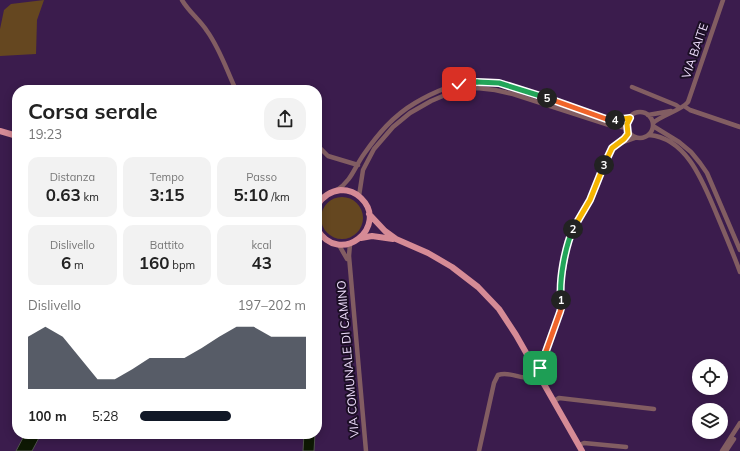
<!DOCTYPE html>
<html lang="it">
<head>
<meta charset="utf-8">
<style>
  body { margin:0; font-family:Mulish,sans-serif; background:#f2f2f2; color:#222; height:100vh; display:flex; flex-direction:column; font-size:15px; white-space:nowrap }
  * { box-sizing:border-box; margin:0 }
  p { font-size:13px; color:#767676 }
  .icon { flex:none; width:22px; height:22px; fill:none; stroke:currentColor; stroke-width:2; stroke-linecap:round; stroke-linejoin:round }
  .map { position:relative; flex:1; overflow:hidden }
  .sheet { position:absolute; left:12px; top:85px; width:310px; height:354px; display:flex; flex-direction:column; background:#fff; border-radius:16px; box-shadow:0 2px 10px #0003 }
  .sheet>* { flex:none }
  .buttons { position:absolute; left:692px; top:359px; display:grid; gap:8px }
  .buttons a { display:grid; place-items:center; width:36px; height:36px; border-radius:50%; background:#fff; box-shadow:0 2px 10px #0003; font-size:20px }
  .pin { position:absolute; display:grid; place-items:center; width:34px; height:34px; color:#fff; margin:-17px; border-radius:8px; box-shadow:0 2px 6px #0006 }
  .km { position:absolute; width:20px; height:20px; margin:-10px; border-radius:50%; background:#222; color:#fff; font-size:11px; line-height:20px; text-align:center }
  .round { display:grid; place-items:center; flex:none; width:42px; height:42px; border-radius:16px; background:#f2f2f2 }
  .headline { display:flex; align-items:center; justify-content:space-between; height:68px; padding:0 16px }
  h1 { font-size:22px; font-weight:700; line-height:30px }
  .stats { display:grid; grid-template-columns:repeat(3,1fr); gap:6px; height:68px; padding:4px 16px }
  .stats div { display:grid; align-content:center; border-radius:10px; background:#f2f2f2; text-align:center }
  .stats b { font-size:17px; font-weight:700 }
  .stats small { font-size:11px; font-weight:400 }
  .stats p { font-size:11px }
  .chart { height:112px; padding:8px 16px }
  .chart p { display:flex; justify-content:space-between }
  .chart svg { width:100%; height:72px; margin-top:4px; fill:#111827; opacity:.7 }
  ul { padding:0 16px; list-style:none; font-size:13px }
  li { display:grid; grid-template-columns:64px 48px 1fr; align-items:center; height:30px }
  li i { height:10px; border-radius:5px; background:#111827 }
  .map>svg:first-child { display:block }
</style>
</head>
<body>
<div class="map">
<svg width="740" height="451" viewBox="0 0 740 451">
  <rect width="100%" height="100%" fill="#3b1c4d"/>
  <path fill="#654720" d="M44 0 37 20 36 54 0 56V29L4 10 11 4Z
    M321 218a21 21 0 1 1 42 0a21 21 0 1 1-42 0Z"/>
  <path fill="#0e1904" stroke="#51544e" d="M25 434H41L32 451H16Z
    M304 434H315L314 451H303Z"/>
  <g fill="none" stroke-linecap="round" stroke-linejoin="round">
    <path stroke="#825d62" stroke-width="4.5" d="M182 0C189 12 200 20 207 31 220 49 227 71 236 90
      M632 87 676 105 680 108
      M684 106 690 110 740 127
      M627 125a13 13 0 1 1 26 0a13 13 0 1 1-26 0Z
      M648 115 671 111
      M653 123C662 115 682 110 688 102L723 0
      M653 126 679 142 691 152 700 163 707 173 740 250
      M649 135C688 138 704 185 717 215 725 234 733 253 740 272
      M621 143 635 138
      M317 145 328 156 358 165
      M337 190C352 180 354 168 364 154 378 134 393 116 415 103 432 93 451 84 471 82 493 79 514 88 534 94 547 98 561 102 574 107 585 111 603 120 615 120 620 120 625 119 630 118
      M359 196 363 170 374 149 393 127 410 113 431 101 450 93 477 88 495 90 513 94 609 125 627 128
      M350 244 349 256 366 451
      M339 245 347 259
      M554 401 559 398 654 409
      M579 445 584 443 626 447
      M479 451 494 383 498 375C516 369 528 390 541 365L562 305 561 286 569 239 595 188 610 150 624 139 628 131
      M722 451 740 423
      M726 451 734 439"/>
    <path stroke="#d68b96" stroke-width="6" d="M0 131 17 136
      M317 206C322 197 330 191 341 190 349 190 356 193 361 198 390 226 340 268 317 229
      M369 214 385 231 396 239 428 253 452 267 478 287 499 309 516 335 582 451
      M361 238 372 236 393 239"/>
  </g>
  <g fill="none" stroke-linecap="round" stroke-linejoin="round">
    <defs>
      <path id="split-1" d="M540 368 560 312 562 305 561 300"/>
      <path id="split-2" d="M561 300C559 279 565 248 573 229"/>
      <path id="split-3" d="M573 229 590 200 604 165"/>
      <path id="split-4" d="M604 165 612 148 624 139 628 134 627 124 630 118 615 120"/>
      <path id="split-5" d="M547 98 609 120H615"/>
      <path id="split-6" d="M477 82 499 83 547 98"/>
      <path id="split-7" d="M459 84 477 82"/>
    </defs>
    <use href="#split-1" stroke="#fff" stroke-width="8"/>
    <use href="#split-2" stroke="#fff" stroke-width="8"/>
    <use href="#split-3" stroke="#fff" stroke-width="8"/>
    <use href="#split-4" stroke="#fff" stroke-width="8"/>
    <use href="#split-5" stroke="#fff" stroke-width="8"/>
    <use href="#split-6" stroke="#fff" stroke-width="8"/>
    <use href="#split-7" stroke="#fff" stroke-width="8"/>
    <use href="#split-1" stroke="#f0652b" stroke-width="5"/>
    <use href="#split-2" stroke="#22a559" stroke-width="5"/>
    <use href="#split-3" stroke="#f5b400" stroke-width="5"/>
    <use href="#split-4" stroke="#f5b400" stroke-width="5"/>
    <use href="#split-5" stroke="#f0652b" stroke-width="5"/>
    <use href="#split-6" stroke="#22a559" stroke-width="5"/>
    <use href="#split-7" stroke="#22a559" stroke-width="5"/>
  </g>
  <g text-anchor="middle" stroke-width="4" stroke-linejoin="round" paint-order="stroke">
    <g font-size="12" fill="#eeddfc" stroke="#1b0e24">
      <text transform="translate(695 51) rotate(-71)" y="4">VIA BAITE</text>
      <text transform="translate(348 359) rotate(-95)" y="4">VIA COMUNALE DI CAMINO</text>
    </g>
  </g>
</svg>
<div class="buttons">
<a><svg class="icon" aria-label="locate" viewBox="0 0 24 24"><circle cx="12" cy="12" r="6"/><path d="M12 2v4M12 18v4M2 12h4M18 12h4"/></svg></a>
<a><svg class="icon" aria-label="layers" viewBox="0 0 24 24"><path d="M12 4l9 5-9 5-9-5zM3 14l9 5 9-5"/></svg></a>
</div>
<div class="pin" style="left:540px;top:368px;background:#1e9e55"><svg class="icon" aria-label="arrive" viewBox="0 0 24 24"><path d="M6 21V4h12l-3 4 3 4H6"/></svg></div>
<div class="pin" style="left:459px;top:84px;background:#d93025"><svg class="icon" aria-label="check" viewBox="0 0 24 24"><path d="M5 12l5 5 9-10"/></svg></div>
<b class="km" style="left:561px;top:300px">1</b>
<b class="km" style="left:573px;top:229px">2</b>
<b class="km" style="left:604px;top:165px">3</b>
<b class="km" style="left:615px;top:120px">4</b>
<b class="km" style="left:547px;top:98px">5</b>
<section class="sheet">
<div class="headline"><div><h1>Corsa serale</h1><p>19:23</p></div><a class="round"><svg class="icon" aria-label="share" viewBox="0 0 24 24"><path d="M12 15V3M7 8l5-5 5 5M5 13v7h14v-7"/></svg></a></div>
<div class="stats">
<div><p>Distanza</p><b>0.63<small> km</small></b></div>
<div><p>Tempo</p><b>3:15</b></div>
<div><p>Passo</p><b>5:10<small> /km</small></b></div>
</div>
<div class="stats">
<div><p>Dislivello</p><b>6<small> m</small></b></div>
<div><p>Battito</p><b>160<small> bpm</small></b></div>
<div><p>kcal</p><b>43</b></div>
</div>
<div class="chart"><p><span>Dislivello</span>197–202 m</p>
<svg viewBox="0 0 160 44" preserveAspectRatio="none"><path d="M0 44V12L10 6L20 12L30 25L40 38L50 38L60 32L70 25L80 25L90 25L100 19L110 12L120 6L130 6L140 12L150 12L160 12V44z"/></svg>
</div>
<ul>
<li><b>100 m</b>5:28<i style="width:55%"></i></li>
</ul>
</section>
</div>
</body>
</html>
